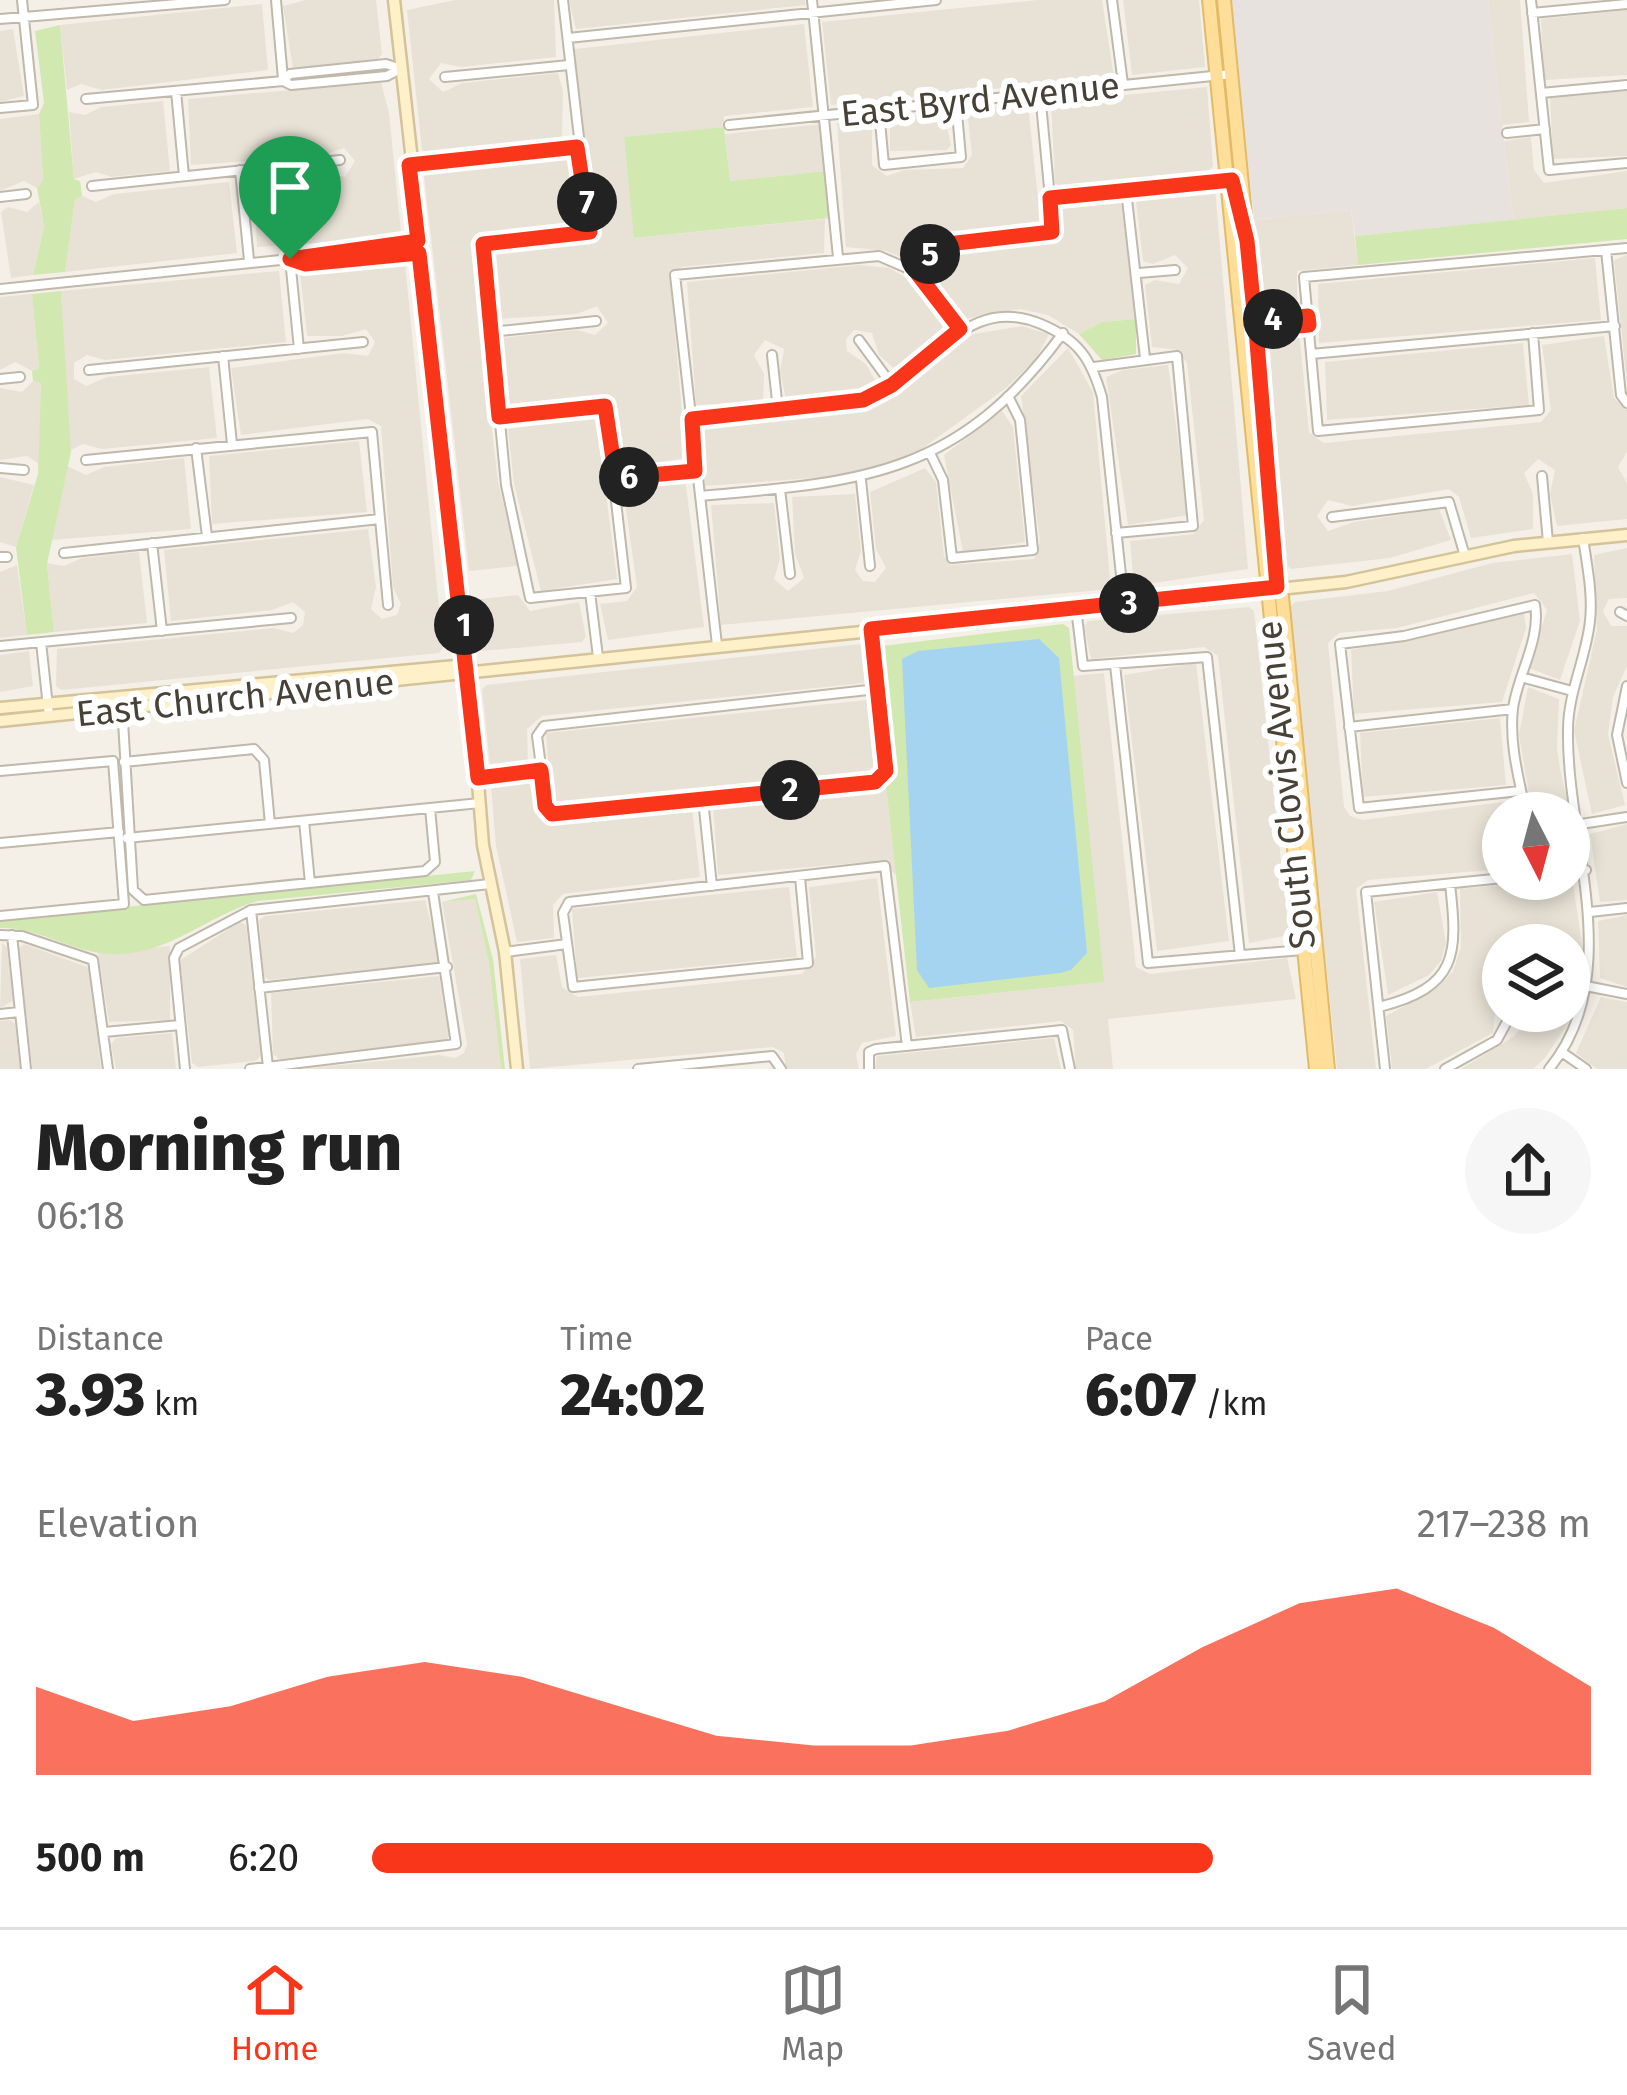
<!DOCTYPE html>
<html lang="en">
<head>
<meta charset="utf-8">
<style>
  body { margin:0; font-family:"Fira Sans",sans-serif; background:#f6f6f6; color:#222; height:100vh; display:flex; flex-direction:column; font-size:45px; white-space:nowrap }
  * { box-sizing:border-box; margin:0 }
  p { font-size:39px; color:#767676 }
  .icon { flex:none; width:66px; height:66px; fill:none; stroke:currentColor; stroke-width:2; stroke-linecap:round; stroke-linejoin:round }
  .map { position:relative; height:1069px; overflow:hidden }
  .details { display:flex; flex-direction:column; background:#fff; flex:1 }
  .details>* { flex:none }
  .needle { width:78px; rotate:174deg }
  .controls { position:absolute; left:1482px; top:792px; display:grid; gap:24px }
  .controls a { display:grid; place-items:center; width:108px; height:108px; border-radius:50%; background:#fff; box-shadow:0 6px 18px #0003; font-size:60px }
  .pin { position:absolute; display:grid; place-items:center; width:102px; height:102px; color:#fff; margin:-123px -51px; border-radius:50% 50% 50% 0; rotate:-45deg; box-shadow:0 0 12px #0007 }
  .pin .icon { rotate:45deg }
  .km { position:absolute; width:60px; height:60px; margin:-30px; border-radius:50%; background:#222; color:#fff; font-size:33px; line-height:60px; text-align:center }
  .round { display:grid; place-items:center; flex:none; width:126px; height:126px; border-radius:63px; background:#f6f6f6 }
  .overview { display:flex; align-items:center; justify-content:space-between; height:204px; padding:0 36px }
  h1 { font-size:66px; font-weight:800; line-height:90px }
  .figures { display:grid; grid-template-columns:repeat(3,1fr); gap:18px; height:204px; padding:12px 36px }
  .figures div { display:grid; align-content:center }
  .figures b { font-size:60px; font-weight:800 }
  .figures small { font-size:33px; font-weight:400 }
  .figures p { font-size:33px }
  .chart { height:336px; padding:24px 36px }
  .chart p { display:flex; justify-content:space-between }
  .chart svg { width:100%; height:216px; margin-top:12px; fill:#f9361a; opacity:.7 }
  ul { padding:0 36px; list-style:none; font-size:39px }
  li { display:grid; grid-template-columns:192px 144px 1fr; align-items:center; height:90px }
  li i { height:30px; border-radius:15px; background:#f9361a }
  .tab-bar { display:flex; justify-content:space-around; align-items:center; height:168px; border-top:3px solid #e0e0e0; background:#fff; font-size:33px; color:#767676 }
  .tab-bar a { display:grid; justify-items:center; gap:6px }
  .tab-bar .on { color:#f9361a }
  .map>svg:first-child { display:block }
</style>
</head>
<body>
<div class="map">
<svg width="1627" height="1069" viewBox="0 0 1627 1069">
  <rect width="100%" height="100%" fill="#f4f0e8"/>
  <path fill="#e8e2d6" d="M306 0H376L382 54 378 59 293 68 283 6Z
    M455 0H554L556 57 461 67 441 63 429 79 443 92 462 83 558 73 563 91 562 140 427 155 422 150 407 10Z
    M569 0H805L806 5 576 29Z
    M1037 0H1102L1114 77 831 105 822 22Z
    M1123 0H1199L1205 67 1132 75Z
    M1488 0H1520L1529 122 1502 125Z
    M262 4 268 70 102 90 81 84 67 90 60 25Z
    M1627 10V75L1544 80 1541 19Z
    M804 24 813 107 724 116V127L624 138 635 238 825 219 824 253 682 267 670 276 686 458 625 469 618 409 610 398 510 410 502 338 578 330 595 335 608 323 597 306 577 314 496 319 493 250 588 243 598 235 579 122 575 49Z
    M13 29 24 96 0 102V31Z
    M381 82 389 113 401 232 397 237 257 247 254 180 325 173 345 177 355 161 344 148 321 156 191 165 188 99Z
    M1207 87 1213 166 1208 172 1060 187 1055 183 1051 102Z
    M1627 91V156L1553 159 1550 98Z
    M163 101 170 171 112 177 96 172 74 179 69 112 85 115 101 107Z
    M1028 104 1041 228 953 237 911 261 886 251 846 247 837 123 872 124V165L887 176 904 170 963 168 972 155 967 110Z
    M944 113 951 145 947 150 890 151V118Z
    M39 114 43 182 37 188 24 181 0 191V119Z
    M821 124 826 171 730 181 725 134Z
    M1531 137 1534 170 1544 183 1627 171V208L1513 220 1504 141Z
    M565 155 577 190V225L480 232 470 242 498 481 518 566 469 571 424 176 428 171Z
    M229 182 237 253 65 272 75 200 82 196 96 202 114 194Z
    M1215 188 1248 569 1134 586 1130 541 1193 534 1204 520 1187 363 1178 350 1152 347 1145 285 1155 280 1179 284 1188 268 1175 255 1153 264 1143 261 1136 201 1140 195Z
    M1116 198 1121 202 1136 319 1102 322 1079 334 1048 315 1020 309 965 319 929 275 938 261 956 253 1050 242 1060 231 1062 203Z
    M39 202 44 225 33 275 11 278 1 212 8 207 27 212Z
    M1351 210 1358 265 1297 271V311L1262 309 1254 220Z
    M1627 255V385L1614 260Z
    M1595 258 1601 320 1319 343 1318 284Z
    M400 259 405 263 443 648 439 653 61 690 56 686 57 649 274 628 293 633 303 625 305 612 293 602 272 610 171 621 164 550 368 529 376 587 371 609 382 619 397 615 401 604 393 587 381 426 368 419 241 435 231 368 344 353 368 356 375 342 366 329 342 336H307L300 273Z
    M860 265 889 268 914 282 946 332 896 370 879 355 872 333 854 330 846 339 847 351 866 364 877 384 847 394 786 400 780 372 784 349 765 340 754 355 764 374 763 402 696 405 687 282Z
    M279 271 286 342 105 360 87 355 74 363V379L86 386 107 377 209 367 217 438 102 449 83 444 69 451 61 291Z
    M32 294 39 368 32 371 15 362 0 370V297Z
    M1022 326 1049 334 1036 359 1006 388 905 461 854 475 705 486 702 425 873 404 973 334Z
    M1299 330 1309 432 1324 443 1541 422 1551 410 1542 345 1604 336 1614 398 1627 410V452L1618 467 1627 483V519L1557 526 1550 494 1555 470 1538 459 1524 473 1533 494V529L1471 538 1459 497 1449 489 1352 506 1328 500 1317 516 1328 531 1354 522 1439 509 1451 540 1390 558 1291 569 1285 563 1265 338Z
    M1523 343 1529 405 1327 420 1325 362Z
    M1068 348 1093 392 1111 589 721 625 711 505 774 503 780 559 774 579 788 591 804 578 795 554 792 497 855 494 861 551 855 570 863 581 875 582 886 568 876 549 870 492 925 468 936 482 944 556 950 565 1034 559 1040 542 1021 396Z
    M1168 365 1188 515 1128 525 1106 377 1123 370Z
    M33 381 41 382 39 464 27 456 0 460V388L22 392Z
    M1002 411 1013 427 1025 542 963 552 944 455Z
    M596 416 617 579 541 591 514 484 508 429Z
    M359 441 367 512 212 524 209 456Z
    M184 458 191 529 51 540 67 466 86 475 104 467Z
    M0 477 34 485 16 547 0 542Z
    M685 478 704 627 608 640 600 604 627 601 637 587 623 488Z
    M1627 548V598L1609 599 1603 611 1611 626H1627V666L1613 697 1608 734 1625 805 1592 814 1574 731 1597 629 1594 555Z
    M139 552 147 623 54 632 47 563 64 566 82 558Z
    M1572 554 1580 621 1560 680 1529 668 1547 610 1534 593 1397 628 1339 633 1328 643 1344 807 1350 816 1363 820 1510 801 1516 813H1503V869L1368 880 1356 889 1376 1069H1337L1289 609 1295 602 1388 591 1492 563Z
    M17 565 27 635 0 638V572Z
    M518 595 530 611 579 602 586 637 582 642 482 651 472 600Z
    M1249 607 1254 611 1289 935 1249 943 1218 656 1204 647 1091 659 1084 626 1088 621Z
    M1524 613 1526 628 1502 702 1354 714 1351 650Z
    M861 644 865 683 542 716 527 729 528 763 490 764 482 690 486 685Z
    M29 651 33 686 0 692V655Z
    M1196 663 1229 941 1157 951 1124 675Z
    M1104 673 1136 967 1150 974 1287 958 1296 999 1108 1019 1113 1069H1076L1073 1030 1061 1021 916 1037 910 1002 1103 982 1071 676Z
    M1528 687 1559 699 1557 748 1560 768 1567 799 1570 819 1571 862 1569 813H1532L1519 735Z
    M867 700 874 772 551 803 546 733Z
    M1500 718 1506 785 1363 797 1360 733Z
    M529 781 536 813 548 822 692 808 700 877 563 894 553 905 554 938 517 942 496 846 491 787Z
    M886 786 896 875 879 861 718 875 713 806Z
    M1627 824V900L1600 902 1590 834Z
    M877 878 896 1036 862 1043 856 1054 859 1069H786L784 1053 773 1047 530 1069 520 959 556 955 562 987 578 997 802 974 816 957 809 887Z
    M1572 878 1583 950 1581 983 1568 1023 1545 1058 1533 1069H1461L1513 1037 1526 1022V1011H1569V945H1503V1002L1495 1012 1493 1033 1426 1069H1392L1386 1016 1438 987 1453 971 1461 947 1460 889Z
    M789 887 797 957 577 978 572 909Z
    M1437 892 1446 943 1441 961 1429 975 1388 995 1374 902Z
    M475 899 489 964 501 1069H302L439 1055 455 1058 464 1053 467 1044 442 902Z
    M425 900 440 958 436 963 269 980 264 976 259 920 265 916Z
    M1627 915V987L1600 978 1598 921Z
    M240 922 246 925 261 1055 256 1061 198 1067 192 1063 180 960Z
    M2 943 7 947 13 1001 0 1008Z
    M24 944 90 968 101 1069H32L19 948Z
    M170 946V1020L109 1022 98 953Z
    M439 976 449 1036 445 1042 279 1059 273 1054 271 993Z
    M1601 997 1627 1002V1069H1597L1576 1053Z
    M10 1020 15 1024 20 1069H0V1021Z
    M172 1033 176 1069H116L111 1044 116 1038Z
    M1054 1038 1061 1069H875L877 1056Z"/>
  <path fill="#e7e2dd" d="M1231 0H1488L1513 220 1355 236 1351 210 1254 220Z"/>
  <path fill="#d1e8b1" d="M60 25 74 179 80 181 82 196 75 200 65 272 33 275 44 226 37 188 43 181 39 114 44 103 35 31Z
    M724 127 730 181 826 171 831 218 634 238 624 137Z
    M1627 208V239L1358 265 1355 236Z
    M61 291 71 452 47 564 54 632 27 635 16 547 38 474 41 383 33 381 32 371 39 368 32 294Z
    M1136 319V354L1102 360 1079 334 1102 322Z
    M1063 624 1069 628 1104 982 910 1002 886 786 894 772 882 646Z
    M475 871 471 880 258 901C203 917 162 962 100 953 65 948 36 927 0 928V920Z
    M476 894 493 959 505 1069H501L489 964 475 899 442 902Z"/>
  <path fill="#a5d4f0" d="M1039 639 1059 658 1087 953 1071 970 1060 973 929 988 917 970 902 659 918 651Z"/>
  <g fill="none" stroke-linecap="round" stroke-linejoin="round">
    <defs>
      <path id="street" d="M276 0 283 79
        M812 0 838 257
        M1112 0 1123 84
        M1531 0 1549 170 1627 163
        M1532 13 1627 4
        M0 19 225 0
        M568 38 936 0
        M445 77 569 65
        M283 81 290 74 386 64 398 68
        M176 91 184 176
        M1040 93 1050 198
        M1541 93 1627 85
        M86 99 283 81 291 85 387 76 400 69
        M0 108 33 105 22 0
        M879 110 884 165 961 157 956 102
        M729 125 1232 74
        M1507 133 1545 129
        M412 165 577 147
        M240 170 249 260
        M92 186 340 160
        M1126 190 1145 358
        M0 197 26 194
        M418 241 290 259 305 264 420 253
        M1606 250 1621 395 1627 403
        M916 272 948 243 1052 232 1050 198 1227 180
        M1139 273 1175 270
        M0 289 290 259 299 349
        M1256 321 1308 315
        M1257 330 1309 325
        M491 332 596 321
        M1533 333 1539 410 1318 431 1304 277 1627 248
        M859 340 892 385
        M1311 354 1615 326
        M772 355 778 410
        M223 356 232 444
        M1094 367 1177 356 1193 526 1116 533
        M89 370 363 342
        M0 379 20 377
        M499 417 605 406 626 588 530 598 506 485 483 244 590 232 563 0
        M692 419C747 413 813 416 866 399 931 378 962 291 1041 324 1079 340 1091 359 1102 397L1124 603
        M196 448 207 536
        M930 453 943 480 952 558 1033 550 1020 420 1008 396
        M86 460 372 432 388 605
        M0 468 24 470
        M1542 476 1548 542
        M616 478 695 471
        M861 480 870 566
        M780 489 790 574
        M700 496C863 482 958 476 1063 333
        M1332 517 1449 502 1465 556
        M152 543 162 631
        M64 553 380 519
        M0 557H7
        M590 592 598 657
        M1076 608 1083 666 1207 657 1240 955
        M1620 612 1627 616
        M871 629 886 771 885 777 547 812 537 736 544 726 877 689
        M41 642 49 716
        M717 645 675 275 879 256 916 272 960 329
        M0 646 291 618
        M1115 665 1148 963 1303 950
        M1521 677 1572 691
        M1627 686 1617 735 1627 783
        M131 708 123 721 133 890 144 900 425 871 435 862 430 808
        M1349 727 1513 709
        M124 762 254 749 264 760 270 824
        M0 771 113 761 124 904 0 916
        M478 778 541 770
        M1520 791 1359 808 1340 644 1404 636 1535 605C1541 639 1518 674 1513 708 1509 744 1519 779 1526 813
        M703 799 712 886
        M304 821 310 883
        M1581 824 1627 817
        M127 838 480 803
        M0 843 119 832
        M1569 871 1586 870
        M800 877 808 963 573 987 563 913 569 902 885 866 907 1046
        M251 910 268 1067
        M1590 912 1627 908
        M0 935 22 936 93 960 108 1069
        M12 935 26 1069
        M505 952 567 944
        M1591 987 1627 994
        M259 988 447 967
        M1379 1007C1458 987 1458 955 1450 884
        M0 1014 19 1012
        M104 1032 180 1025
        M1563 1053 1586 1069
        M185 1069 174 958 179 948 251 910 490 884
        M250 1069 456 1044 433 892
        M638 1069 772 1056 781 1069
        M869 1069V1052L876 1049 1062 1030 1070 1069
        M1385 1069 1366 892 1503 878
        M1445 1069 1497 1040 1510 1016
        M1549 1069C1627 974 1566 841 1568 730 1568 692 1586 659 1590 621 1593 594 1587 565 1583 538"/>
      <path id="secondary" d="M394 0 469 670 483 845 505 952 517 1069
        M0 708 456 666 469 670
        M0 721 1346 582 1514 546 1627 535"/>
      <path id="primary" d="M1209 0 1316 1069
        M1224 0 1328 1069"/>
    </defs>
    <use href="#street" stroke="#c0b8ab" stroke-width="12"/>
    <use href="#secondary" stroke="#d4c399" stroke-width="15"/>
    <use href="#primary" stroke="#e3ba67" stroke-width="16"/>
    <use href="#street" stroke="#fff" stroke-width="8"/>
    <use href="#secondary" stroke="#fef0c8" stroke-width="10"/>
    <use href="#primary" stroke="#fede98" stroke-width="12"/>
  </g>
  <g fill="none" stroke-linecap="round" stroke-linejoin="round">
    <defs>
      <path id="route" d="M577 147 590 232 483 244 499 417 605 406 616 478 695 471 692 419 863 400 892 385 960 329 916 272 948 244 1052 232 1050 198 1232 180 1247 241 1255 321 1308 316 1309 325 1256 330 1277 587 871 629 886 771 875 782 552 814 545 806 541 770 478 778 419 253 305 264 290 259 418 241 409 165Z"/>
    </defs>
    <use href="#route" stroke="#fff" stroke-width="24"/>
    <use href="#route" stroke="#f9361a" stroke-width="15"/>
  </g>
  <g text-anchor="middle" stroke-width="12" stroke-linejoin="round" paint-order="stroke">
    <g font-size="36" fill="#484137" stroke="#fff">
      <text transform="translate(980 99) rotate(-6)" y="13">East Byrd Avenue</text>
      <text transform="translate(235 697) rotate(-6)" y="13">East Church Avenue</text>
      <text transform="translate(1285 785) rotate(-96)" y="13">South Clovis Avenue</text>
    </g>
  </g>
</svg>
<div class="controls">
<a><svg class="needle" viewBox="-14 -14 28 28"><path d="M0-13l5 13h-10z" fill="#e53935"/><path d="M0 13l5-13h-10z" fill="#767676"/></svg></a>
<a><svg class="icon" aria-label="layers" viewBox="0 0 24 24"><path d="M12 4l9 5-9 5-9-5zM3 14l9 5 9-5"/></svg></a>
</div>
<div class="pin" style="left:290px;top:259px;background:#1e9e55"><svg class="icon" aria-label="arrive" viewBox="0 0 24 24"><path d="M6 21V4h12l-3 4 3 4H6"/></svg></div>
<b class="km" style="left:464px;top:625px">1</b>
<b class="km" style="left:790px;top:790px">2</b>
<b class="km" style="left:1129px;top:603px">3</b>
<b class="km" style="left:1273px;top:319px">4</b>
<b class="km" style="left:930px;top:254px">5</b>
<b class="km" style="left:629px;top:477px">6</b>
<b class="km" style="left:587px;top:202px">7</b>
</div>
<section class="details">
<div class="overview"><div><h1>Morning run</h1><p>06:18</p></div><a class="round"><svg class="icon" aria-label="share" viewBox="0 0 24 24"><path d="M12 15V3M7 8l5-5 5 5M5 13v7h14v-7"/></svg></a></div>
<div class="figures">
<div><p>Distance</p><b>3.93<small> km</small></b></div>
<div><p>Time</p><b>24:02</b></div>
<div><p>Pace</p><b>6:07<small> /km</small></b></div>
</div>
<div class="chart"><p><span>Elevation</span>217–238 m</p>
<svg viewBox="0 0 160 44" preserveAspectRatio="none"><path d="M0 44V26L10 33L20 30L30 24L40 21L50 24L60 30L70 36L80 38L90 38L100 35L110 29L120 18L130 9L140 6L150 14L160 26V44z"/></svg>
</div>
<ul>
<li><b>500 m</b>6:20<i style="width:69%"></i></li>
</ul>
</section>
<nav class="tab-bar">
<a class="on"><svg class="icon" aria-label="home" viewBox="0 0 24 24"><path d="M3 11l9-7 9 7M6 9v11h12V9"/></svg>Home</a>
<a><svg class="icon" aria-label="map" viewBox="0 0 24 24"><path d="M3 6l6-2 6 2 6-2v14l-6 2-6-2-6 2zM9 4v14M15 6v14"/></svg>Map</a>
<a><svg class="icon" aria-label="saved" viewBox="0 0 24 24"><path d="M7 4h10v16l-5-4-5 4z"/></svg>Saved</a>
</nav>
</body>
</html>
